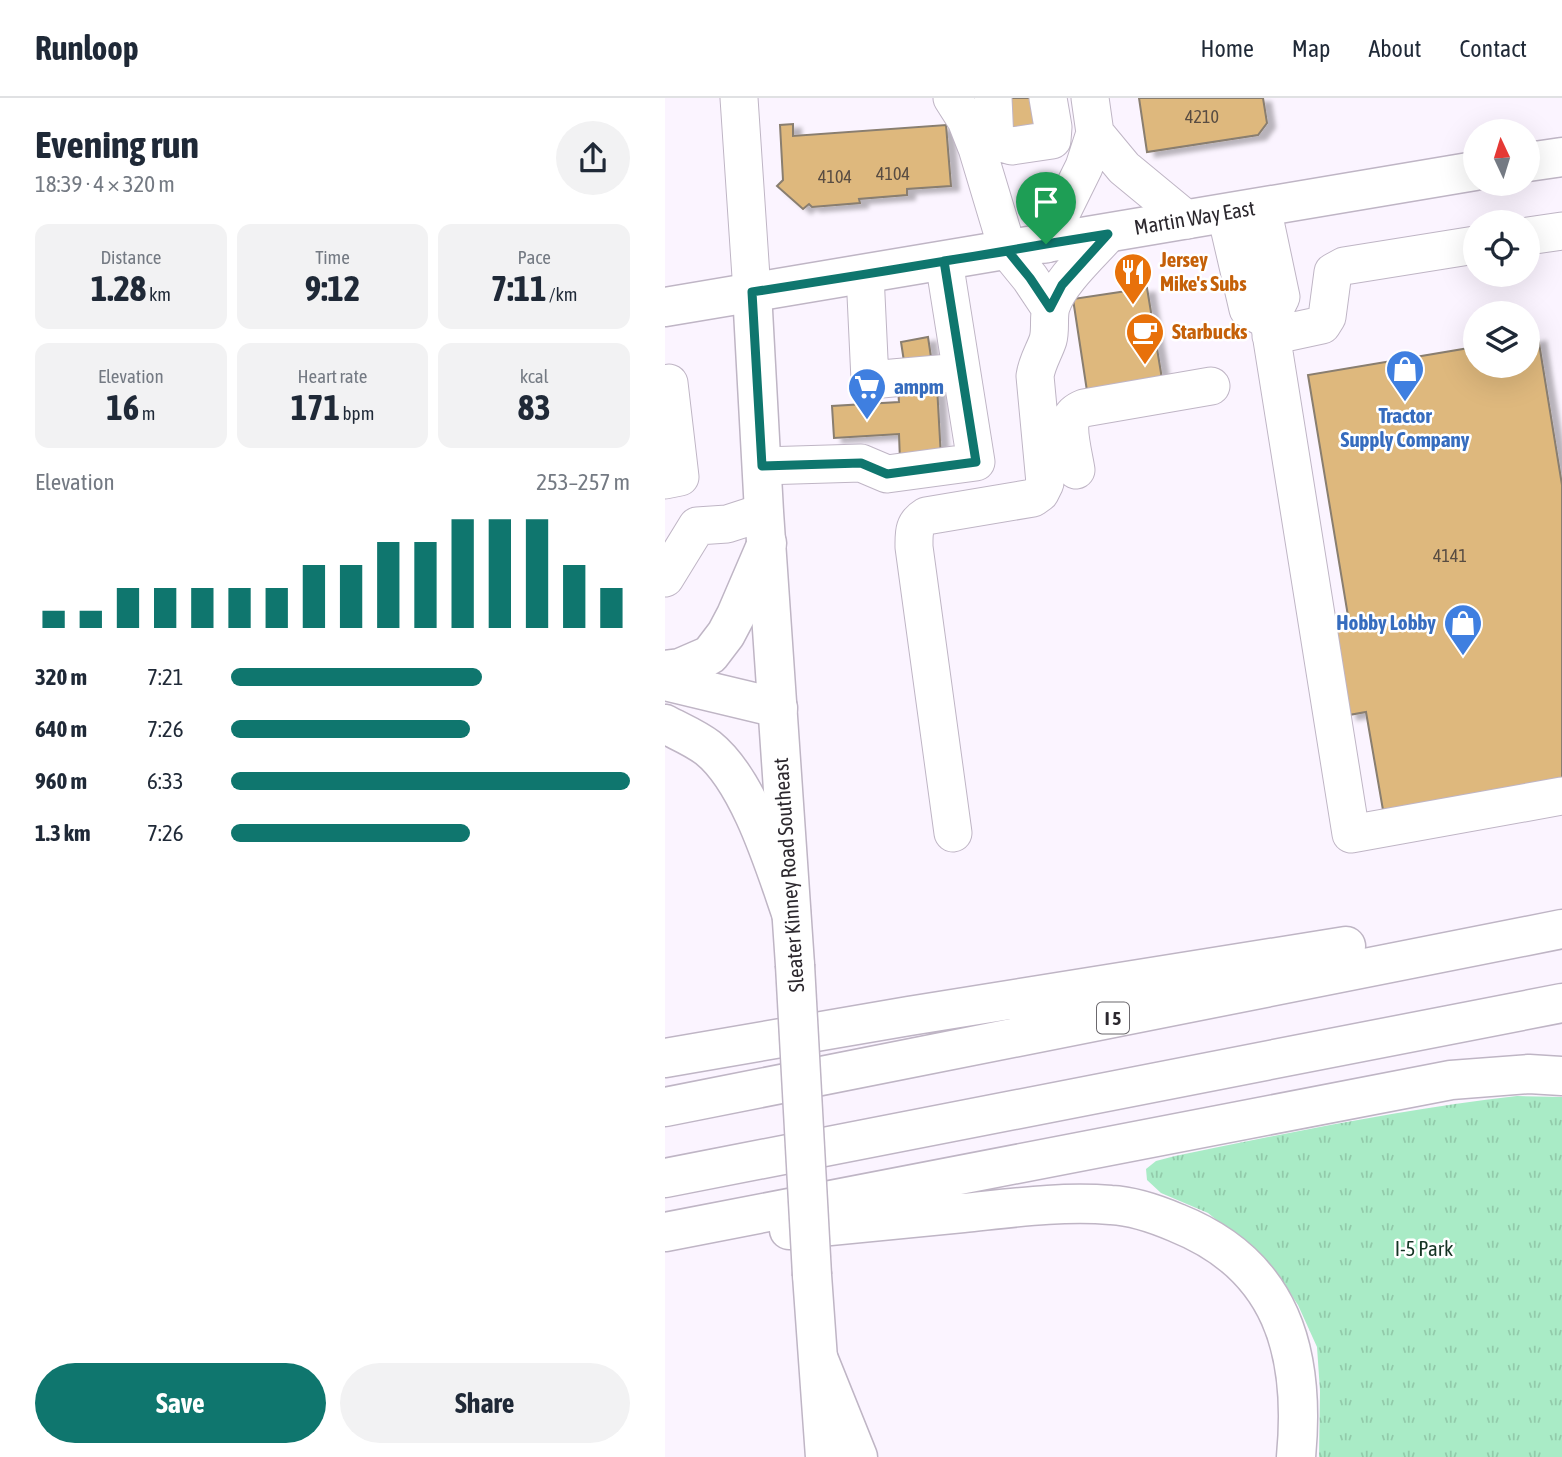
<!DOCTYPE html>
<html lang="en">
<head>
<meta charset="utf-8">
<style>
  body { margin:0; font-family:"Asap Condensed",sans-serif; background:#f2f2f3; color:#1f2937; height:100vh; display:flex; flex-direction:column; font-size:26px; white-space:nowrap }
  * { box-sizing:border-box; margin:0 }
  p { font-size:23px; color:#747a83 }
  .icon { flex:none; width:38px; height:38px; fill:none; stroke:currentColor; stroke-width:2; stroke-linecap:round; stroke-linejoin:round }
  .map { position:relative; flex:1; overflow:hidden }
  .details { display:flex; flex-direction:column; background:#fff; width:665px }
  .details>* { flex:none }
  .needle { width:46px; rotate:356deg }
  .buttons { position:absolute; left:798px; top:21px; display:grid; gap:14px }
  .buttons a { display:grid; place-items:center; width:77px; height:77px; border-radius:50%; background:#fff; box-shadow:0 7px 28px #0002; font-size:35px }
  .pin { position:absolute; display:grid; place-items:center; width:60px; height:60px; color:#fff; margin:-72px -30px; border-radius:50% 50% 50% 0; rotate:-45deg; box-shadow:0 0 7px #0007 }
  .pin .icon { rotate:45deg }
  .round { display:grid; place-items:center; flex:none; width:74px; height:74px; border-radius:37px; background:#f2f2f3 }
  .headline { display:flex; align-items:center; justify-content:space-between; height:119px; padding:0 35px }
  h1 { font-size:38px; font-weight:700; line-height:52px }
  .metrics { display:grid; grid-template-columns:repeat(3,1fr); gap:10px; height:119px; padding:7px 35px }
  .metrics div { display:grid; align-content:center; border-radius:14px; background:#f2f2f3; text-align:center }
  .metrics b { font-size:35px; font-weight:700 }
  .metrics small { font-size:19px; font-weight:400 }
  .metrics p { font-size:19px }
  .chart { height:196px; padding:14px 35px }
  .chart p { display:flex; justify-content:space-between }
  .chart svg { width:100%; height:126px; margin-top:7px; stroke:#0f766e; stroke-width:6 }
  .button { display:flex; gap:14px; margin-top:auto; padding:14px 35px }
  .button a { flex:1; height:80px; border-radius:42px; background:#0f766e; color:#fff; font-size:28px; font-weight:700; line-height:80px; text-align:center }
  .button a+a { background:#f2f2f3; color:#1f2937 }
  ul { padding:0 35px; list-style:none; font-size:23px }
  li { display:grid; grid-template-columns:112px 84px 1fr; align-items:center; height:52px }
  li i { height:18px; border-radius:9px; background:#0f766e }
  header { display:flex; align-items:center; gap:42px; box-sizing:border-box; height:98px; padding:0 35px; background:#fff; border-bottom:2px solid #e0e1e3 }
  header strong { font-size:33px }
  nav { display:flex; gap:38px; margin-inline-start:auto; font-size:24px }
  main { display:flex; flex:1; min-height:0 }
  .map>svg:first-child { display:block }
</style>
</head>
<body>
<header>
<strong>Runloop</strong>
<nav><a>Home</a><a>Map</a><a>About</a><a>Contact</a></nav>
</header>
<main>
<section class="details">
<div class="headline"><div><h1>Evening run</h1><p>18:39 · 4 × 320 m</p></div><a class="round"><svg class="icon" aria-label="share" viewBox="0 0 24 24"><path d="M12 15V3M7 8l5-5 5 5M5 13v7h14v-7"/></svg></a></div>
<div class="metrics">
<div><p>Distance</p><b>1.28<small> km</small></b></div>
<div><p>Time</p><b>9:12</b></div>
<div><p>Pace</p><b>7:11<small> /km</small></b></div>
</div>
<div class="metrics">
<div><p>Elevation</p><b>16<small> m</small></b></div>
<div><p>Heart rate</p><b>171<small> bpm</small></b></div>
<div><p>kcal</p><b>83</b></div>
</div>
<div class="chart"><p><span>Elevation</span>253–257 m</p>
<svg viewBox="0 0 160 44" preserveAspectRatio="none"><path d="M5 44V38M15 44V38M25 44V30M35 44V30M45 44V30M55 44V30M65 44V30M75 44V22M85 44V22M95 44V14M105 44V14M115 44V6M125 44V6M135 44V6M145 44V22M155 44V30"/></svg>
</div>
<ul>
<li><b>320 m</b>7:21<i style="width:63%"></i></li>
<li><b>640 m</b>7:26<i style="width:60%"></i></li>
<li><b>960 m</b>6:33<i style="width:100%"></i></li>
<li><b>1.3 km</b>7:26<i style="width:60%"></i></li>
</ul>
<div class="button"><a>Save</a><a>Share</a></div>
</section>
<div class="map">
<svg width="897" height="1359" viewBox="0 0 897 1359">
  <defs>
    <pattern id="park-tufts" width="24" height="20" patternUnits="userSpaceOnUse" patternTransform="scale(1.75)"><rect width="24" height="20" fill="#a9ebc6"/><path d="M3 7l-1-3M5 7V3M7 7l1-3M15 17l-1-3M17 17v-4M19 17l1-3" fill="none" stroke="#92caaa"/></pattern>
    <filter id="shadow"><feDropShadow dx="8" dy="4.5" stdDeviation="2" flood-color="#0004"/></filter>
  </defs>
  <rect width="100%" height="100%" fill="#fbf4ff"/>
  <path fill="url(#park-tufts)" d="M852 998 897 999V1359H654L655 1293 652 1249 633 1207 609 1171 581 1146 543 1115 496 1095 482 1082 481 1071 491 1063 510 1058C623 1035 737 1011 852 998Z"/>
  <path fill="#deb87d" stroke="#897e6f" stroke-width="2" filter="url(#shadow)" d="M342 0H373L378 34 348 39Z
    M474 0H598L602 25 593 37 482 54Z
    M128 26V38L281 27 286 88 242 91V97L194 101 195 105 147 109 144 106 138 111 112 88 118 82 115 27Z
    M482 190 497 281 422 293 408 201Z
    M263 239 267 266 240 270 236 244Z
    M873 239 897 387V682L718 712 701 614 684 617 670 532 685 530 643 277 810 249V268H863V241Z
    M272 288 276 360 235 363 234 336 169 340 167 308 234 304 233 291Z"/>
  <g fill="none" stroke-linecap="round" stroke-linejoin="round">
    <defs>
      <path id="minor" d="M74 0 87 194
        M287 0 301 22 312 50 343 153 365 180 385 210
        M430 35 459 70 522 122
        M330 43 347 48 387 42 388 29 383 0
        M312 50 330 43 328 0
        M561 116 583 211 604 223 616 199 597 109
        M863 138 897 133
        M381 146 419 69 430 35 425 0
        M200 176 205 282 296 274
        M604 223 686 736 897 698
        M606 238 657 227 662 219 668 174 679 168 810 147
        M0 286 4 285 15 379 0 382
        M97 368 196 365 222 376 311 364 279 163
        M411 372C409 359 402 333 406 321 408 315 414 312 419 310L546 288
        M32 428 62 426 99 414
        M0 480 32 428
        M288 735 249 449C249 435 248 426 261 418L368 400 375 395 380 385 370 278C372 264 379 254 383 242 386 231 383 219 386 209 393 185 426 155 443 136"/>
      <g id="major">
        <path d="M863 64 897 59"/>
        <path d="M87 194 99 414 130 867"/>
        <path id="s1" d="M0 209 810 73"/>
        <path d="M147 1177 160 1359"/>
      </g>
      <path id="highway" d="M0 572 15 570 45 557 61 536 71 517 102 445
        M0 583 113 610
        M0 626C15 634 30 640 43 650 84 683 109 766 126 815
        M0 960 244 918 681 848
        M0 1009 897 831
        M0 1080 897 905
        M124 1132C182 1126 240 1121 298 1115 347 1110 396 1103 446 1107 469 1108 491 1116 512 1125 617 1167 641 1254 631 1359
        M0 1134 786 982 864 976 897 978
        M154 1262 193 1359"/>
    </defs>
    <use href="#minor" stroke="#bfb5c5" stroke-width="39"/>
    <use href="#major" stroke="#bfb5c5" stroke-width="41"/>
    <use href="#highway" stroke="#bfb5c5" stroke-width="41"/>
    <use href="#minor" stroke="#fff" stroke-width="37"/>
    <use href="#major" stroke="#fff" stroke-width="38"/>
    <use href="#highway" stroke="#fff" stroke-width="38"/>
    <defs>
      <path id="major-bridge" d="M130 867 147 1177"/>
    </defs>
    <use href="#major-bridge" stroke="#bfb5c5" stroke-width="41" stroke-linecap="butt"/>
    <use href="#major-bridge" stroke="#fff" stroke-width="38"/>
  </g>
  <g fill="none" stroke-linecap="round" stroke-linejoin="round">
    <defs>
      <path id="route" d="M381 146C283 163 185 179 87 194L97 368 196 365 222 376 311 364 279 163 343 153 365 180 385 210 397 187 443 136 381 146"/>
    </defs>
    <use href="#route" stroke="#fff" stroke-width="14"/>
    <use href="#route" stroke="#0f766e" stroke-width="9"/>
  </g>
  <defs>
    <symbol id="restaurant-pin" viewBox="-11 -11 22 30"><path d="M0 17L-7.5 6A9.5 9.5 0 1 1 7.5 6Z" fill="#e8710a" stroke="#fff"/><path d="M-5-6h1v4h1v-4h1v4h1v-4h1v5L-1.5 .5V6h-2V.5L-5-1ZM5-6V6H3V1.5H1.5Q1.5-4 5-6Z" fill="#fff"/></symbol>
    <symbol id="cafe-pin" viewBox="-11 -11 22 30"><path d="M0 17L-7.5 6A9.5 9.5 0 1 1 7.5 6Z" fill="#e8710a" stroke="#fff"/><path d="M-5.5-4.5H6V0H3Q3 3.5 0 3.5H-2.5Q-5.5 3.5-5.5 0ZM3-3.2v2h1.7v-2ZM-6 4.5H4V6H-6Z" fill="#fff"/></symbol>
    <symbol id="shop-pin" viewBox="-11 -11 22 30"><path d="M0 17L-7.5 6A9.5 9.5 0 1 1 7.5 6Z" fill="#3f7fe0" stroke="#fff"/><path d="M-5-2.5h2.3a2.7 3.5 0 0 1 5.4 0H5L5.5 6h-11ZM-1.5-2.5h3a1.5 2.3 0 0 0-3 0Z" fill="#fff"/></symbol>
    <symbol id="supermarket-pin" viewBox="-11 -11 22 30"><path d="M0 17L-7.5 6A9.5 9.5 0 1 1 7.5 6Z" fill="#3f7fe0" stroke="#fff"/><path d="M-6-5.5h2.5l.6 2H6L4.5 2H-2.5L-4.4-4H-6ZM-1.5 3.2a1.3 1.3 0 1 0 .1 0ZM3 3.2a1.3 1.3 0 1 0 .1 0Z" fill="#fff"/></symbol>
  </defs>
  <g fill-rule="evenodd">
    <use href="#restaurant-pin" x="446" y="152" width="44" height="60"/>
    <use href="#cafe-pin" x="458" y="212" width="44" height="60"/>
    <use href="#shop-pin" x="718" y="249" width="44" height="60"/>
    <use href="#supermarket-pin" x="180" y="267" width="44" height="60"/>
    <use href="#shop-pin" x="776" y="503" width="44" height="60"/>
  </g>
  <g text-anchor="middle" stroke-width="5" stroke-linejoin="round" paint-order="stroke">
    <g font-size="18" fill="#584c42">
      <text x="537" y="25">4210</text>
      <text x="228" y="82">4104</text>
      <text x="170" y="85">4104</text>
      <text x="785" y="464">4141</text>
    </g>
    <rect fill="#fff" stroke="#6b686d" stroke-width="2" x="432" y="904.5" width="32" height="31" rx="5"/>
    <g font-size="19" font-weight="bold" fill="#2c282e">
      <text x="448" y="927">I 5</text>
    </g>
    <g font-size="21" fill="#2c282e" stroke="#fff">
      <text dy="7" stroke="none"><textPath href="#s1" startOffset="537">Martin Way East</textPath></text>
      <text transform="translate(124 777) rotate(-94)" y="7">Sleater Kinney Road Southeast</text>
    </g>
    <g font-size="21" font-weight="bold" fill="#c56008" stroke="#fff" text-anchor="start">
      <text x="495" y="169">Jersey<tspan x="495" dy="24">Mike's Subs</tspan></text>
      <text x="507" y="241">Starbucks</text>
    </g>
    <g font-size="21" font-weight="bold" fill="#366cbe" stroke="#fff" text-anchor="start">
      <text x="229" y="296">ampm</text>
      <text x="740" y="325" text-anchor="middle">Tractor<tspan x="740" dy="24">Supply Company</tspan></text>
      <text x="771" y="532" text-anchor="end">Hobby Lobby</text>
    </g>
    <g font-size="21" fill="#153424" stroke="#fff">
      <text x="759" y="1158">I-5 Park</text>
    </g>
  </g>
</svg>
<div class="buttons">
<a><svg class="needle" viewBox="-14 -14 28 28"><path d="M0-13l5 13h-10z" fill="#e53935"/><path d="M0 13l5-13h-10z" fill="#747a83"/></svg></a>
<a><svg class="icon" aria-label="locate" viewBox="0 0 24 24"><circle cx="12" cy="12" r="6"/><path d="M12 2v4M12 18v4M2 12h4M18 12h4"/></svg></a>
<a><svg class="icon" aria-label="layers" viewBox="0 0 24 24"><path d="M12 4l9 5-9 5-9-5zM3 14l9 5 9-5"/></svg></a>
</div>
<div class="pin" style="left:381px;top:146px;background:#1e9e55"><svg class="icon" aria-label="arrive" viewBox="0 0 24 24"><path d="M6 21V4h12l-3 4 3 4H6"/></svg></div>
</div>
</main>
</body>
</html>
